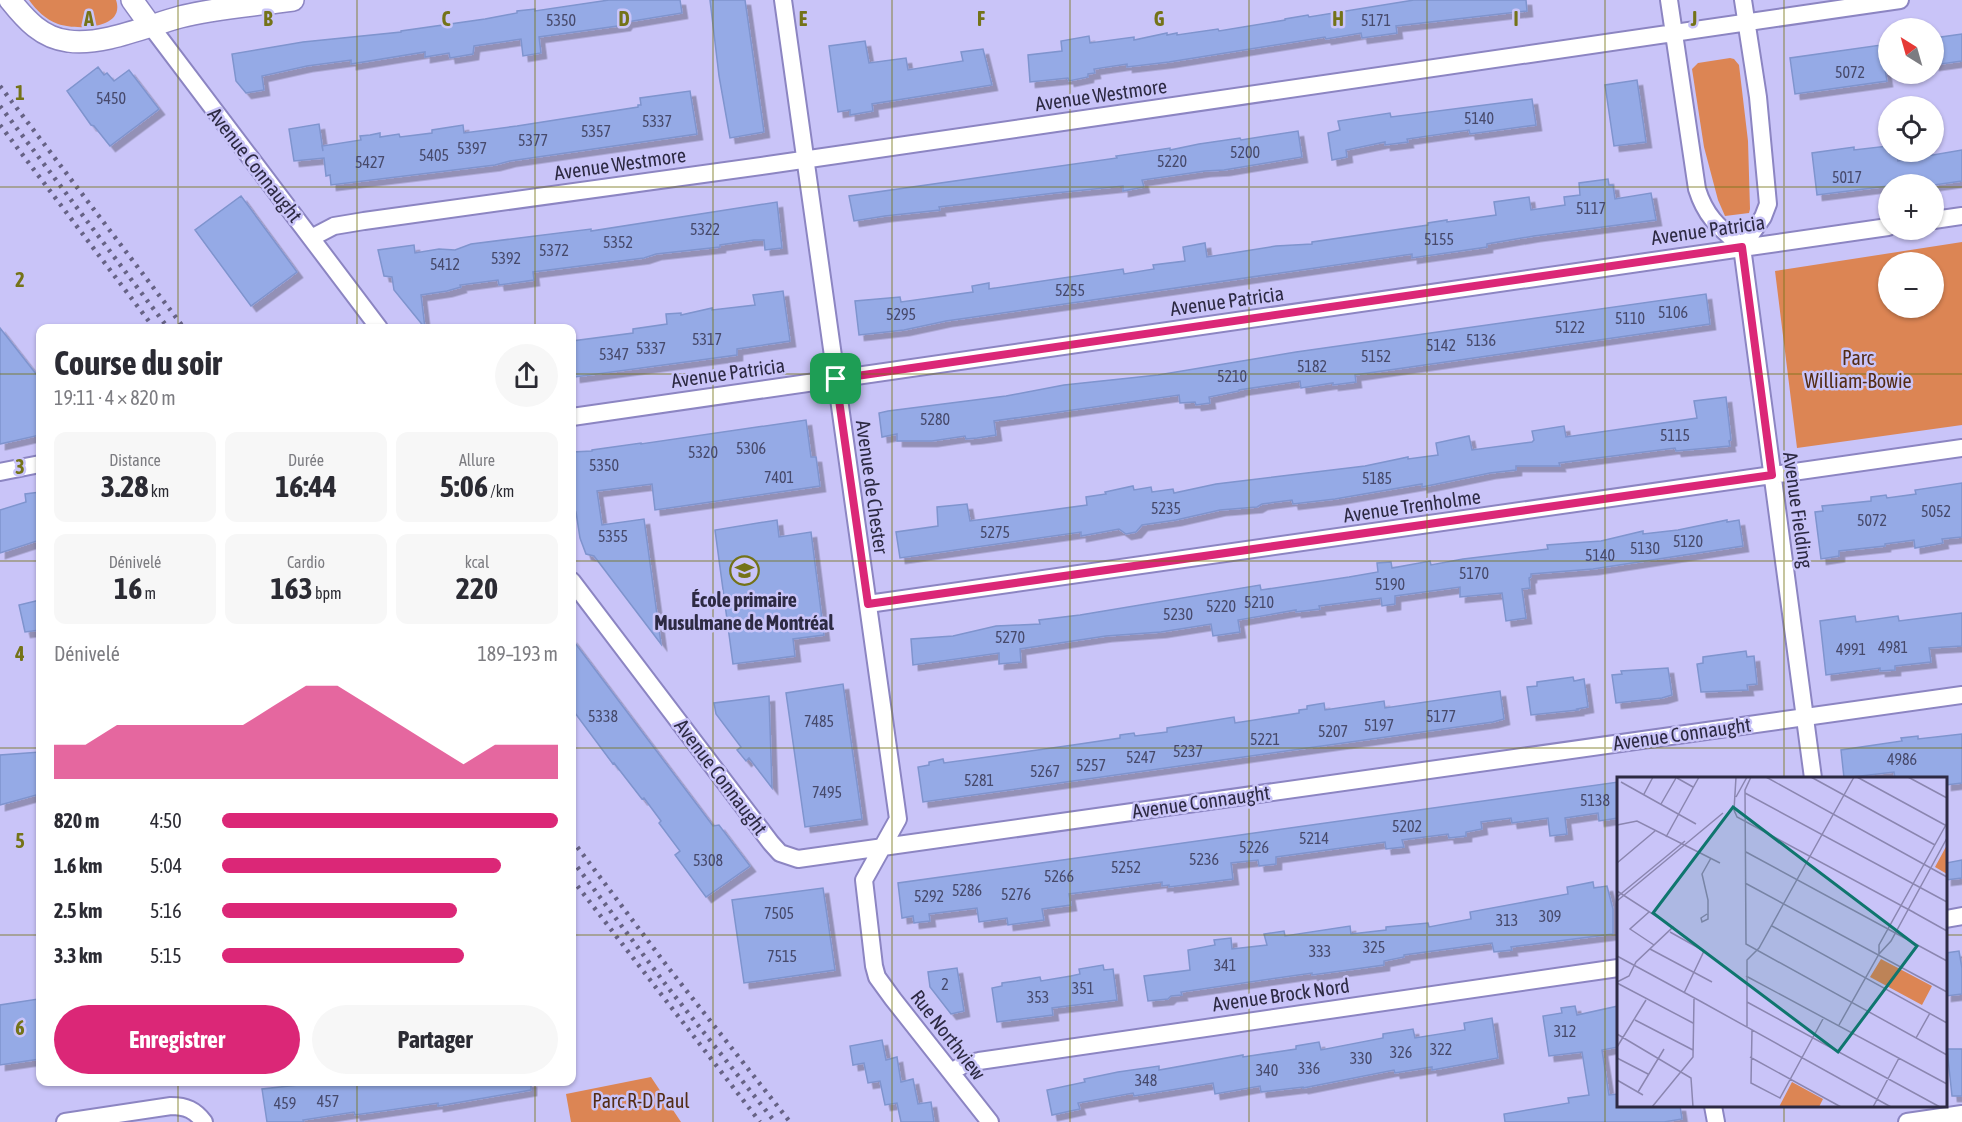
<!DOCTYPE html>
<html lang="fr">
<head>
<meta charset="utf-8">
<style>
  body { margin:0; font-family:"Asap Condensed",sans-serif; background:#f7f7f7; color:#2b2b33; height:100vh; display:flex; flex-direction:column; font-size:22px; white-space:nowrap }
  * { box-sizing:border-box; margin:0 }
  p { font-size:20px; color:#7c7c81 }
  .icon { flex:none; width:33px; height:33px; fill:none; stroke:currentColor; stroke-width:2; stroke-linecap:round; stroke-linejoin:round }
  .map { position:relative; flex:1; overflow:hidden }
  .side { position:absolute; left:36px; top:324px; width:540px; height:762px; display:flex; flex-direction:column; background:#fff; border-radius:12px; box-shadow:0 2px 4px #0004 }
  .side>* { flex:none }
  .needle { width:39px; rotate:323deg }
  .buttons { position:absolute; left:1878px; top:18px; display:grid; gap:12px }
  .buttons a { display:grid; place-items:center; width:66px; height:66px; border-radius:50%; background:#fff; box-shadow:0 2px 4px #0004; font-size:30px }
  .pin { position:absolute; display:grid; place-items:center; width:51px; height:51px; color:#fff; margin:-26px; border-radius:12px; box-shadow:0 3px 9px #0006 }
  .round { display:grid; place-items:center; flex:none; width:63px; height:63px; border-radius:32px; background:#f7f7f7 }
  .head { display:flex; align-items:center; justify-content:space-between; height:102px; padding:0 18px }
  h1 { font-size:33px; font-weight:700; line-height:45px }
  .metrics { display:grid; grid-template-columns:repeat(3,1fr); gap:9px; height:102px; padding:6px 18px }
  .metrics div { display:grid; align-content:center; border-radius:12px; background:#f7f7f7; text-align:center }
  .metrics b { font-size:30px; font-weight:700 }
  .metrics small { font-size:16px; font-weight:400 }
  .metrics p { font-size:16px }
  .chart { height:168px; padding:12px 18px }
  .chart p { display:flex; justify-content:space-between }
  .chart svg { width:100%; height:108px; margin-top:6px; fill:#db2777; opacity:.7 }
  .button { display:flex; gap:12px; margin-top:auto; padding:12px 18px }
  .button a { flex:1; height:69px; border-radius:36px; background:#db2777; color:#fff; font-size:24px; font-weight:700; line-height:69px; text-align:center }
  .button a+a { background:#f7f7f7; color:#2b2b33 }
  ul { padding:0 18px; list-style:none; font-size:20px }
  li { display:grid; grid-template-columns:96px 72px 1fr; align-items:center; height:45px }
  li i { height:15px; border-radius:8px; background:#db2777 }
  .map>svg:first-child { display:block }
</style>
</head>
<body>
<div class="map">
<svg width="1962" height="1122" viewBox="0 0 1962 1122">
  <defs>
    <filter id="shadow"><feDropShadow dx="5.5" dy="5.5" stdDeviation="0" flood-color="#0004"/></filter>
  </defs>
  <rect width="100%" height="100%" fill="#c9c4f8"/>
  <path fill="#dc8554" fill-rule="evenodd" d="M29 0H116C126 30 76 30 58 24 45 19 37 11 29 0Z
    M1730 58 1734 59 1739 65 1748 141 1750 209 1749 213 1725 216 1718 200 1704 147 1692 69 1698 63Z
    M1962 242V425L1797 448 1775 271ZM1934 262V308H1888V262Z
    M651 1077 681 1122H571L566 1094Z"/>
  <path fill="#95aae6" stroke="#7f94ce" stroke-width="1.5" filter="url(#shadow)" d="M609 0H680L682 13 627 22 625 25 539 37 541 53 523 56 521 39 474 46 473 54 450 58 449 53 425 57V52L351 64V60L307 66 262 76 264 90 246 93 236 81 232 54 303 42 401 32V31L485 19 517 13V11L535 9V11Z
    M710 0H745L764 132 730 138 719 76Z
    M1414 0H1526L1527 11 1396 26 1397 33 1362 38 1361 33 1326 39 1325 37 1169 62 1127 67V64L1094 69 1095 73 1088 74V77L1069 81 1068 78 1030 82 1028 55 1062 51 1061 41 1089 36 1090 43 1134 37V40L1167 33V35L1177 33V35L1218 29 1219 31 1285 20V19L1308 15 1309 17Z
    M1962 34V61L1934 65V38Z
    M865 41 869 63 906 58 908 70 963 61 961 52 983 49 992 85 872 104 873 111 850 115V110L838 112 829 46Z
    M1881 45 1887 81 1795 94 1790 58Z
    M98 67 104 75 107 73 114 81 129 70 159 109 110 146 94 126 91 125 67 91Z
    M1637 80 1646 142 1614 146 1605 85Z
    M690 91 697 134 510 161 495 165 331 185 330 175 326 176 324 158 294 161 289 129 319 124 323 151 322 146 361 140 360 136 370 135 380 133V137L399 134 400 137 432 133V130L463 125 464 133 517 126 638 107V105H641L640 98Z
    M1532 99 1536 125 1470 134 1469 130 1407 139 1408 142 1385 145V142L1346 150 1347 157 1332 160 1328 133 1340 130 1338 121 1390 113 1391 117Z
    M1298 131 1302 157 1224 170 1205 171 1142 180 1144 187 1123 191V186L1055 193 939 207 940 210 885 216 854 221 849 196 1117 158 1116 156 1170 148V150L1199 144 1240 138 1241 140Z
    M1888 146V152H1896L1898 161 1962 150V181L1934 185 1930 184V181L1888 184V186L1817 195 1812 153 1854 147V150Z
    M1608 179 1609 185H1613L1615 199 1651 193 1656 220 1534 236 1487 244V247L1412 258V254L946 321 904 330 859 335 855 301 900 297 901 302 973 292 972 286 989 283V289L1123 269 1124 274 1154 269 1153 265 1185 261 1183 247 1205 243 1207 257 1276 246 1312 244V242L1428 225V223L1447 220V222L1496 215 1494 202 1529 197 1531 210 1565 205 1564 197 1580 195 1579 183Z
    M241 196 297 272 251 306 195 230Z
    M777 202 782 248 765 250 764 240H754L720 245V247L656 254 644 258 533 272 534 280 499 285 498 280 460 285 461 287 447 291 421 295 425 328 394 290 392 277 384 276 378 250 414 245 415 253 439 249 455 250 471 244 591 229V231Z
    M783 291 790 341 737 349V355L575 377 572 341 633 333V329L667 324 666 314 681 313V315L712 308V310L755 305 753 295Z
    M1706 294 1710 324 1355 375 1356 382 1333 385V383L1301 388 1300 381 1239 390V391L1209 397 1210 403 1196 405 1195 402 1180 403 1179 395 994 421 996 435 977 438 966 439 965 436 932 441H897V434L882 437 879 413 888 411 1006 396 1064 385 1158 375 1296 352Z
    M0 328 40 379V435L0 444Z
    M1726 397 1731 440 1729 441 1730 446 1676 451 1675 448 1559 463 1560 466H1516V470L1490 473 1422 487V484L1335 499 1293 504 1292 500 1262 504 1257 507 1220 510 1176 520 1142 525 1136 532 1126 534 1119 529 1081 536V532L900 558 896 532 938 526 937 507 967 504 970 521 1087 505 1086 497 1106 494 1105 492 1133 486 1134 490 1151 487 1152 492 1173 489 1174 493 1216 484 1365 466 1408 457V459L1438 455 1436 443 1469 436 1472 450 1532 442 1534 440 1532 431 1564 426 1566 437 1697 418 1694 401Z
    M806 420 811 457H816L820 486 655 510 652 484 597 491 602 525 644 519 661 644 594 556 586 554 580 538 576 512H572V452L592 451V450L641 443V444Z
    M1962 483V537L1942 539 1943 543 1915 548 1914 540 1885 544V546L1839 551V556L1821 559 1815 512 1823 511 1822 506 1871 501V497L1879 496 1886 495 1887 498 1916 494 1915 490Z
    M40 492V540L0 553V510L26 502 25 494Z
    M777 520 779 537 811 532 824 635 793 639 795 656 733 664 715 530Z
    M1727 520V522L1739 520 1743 546 1593 569 1531 574V577L1529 578 1530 588 1522 589 1526 618 1506 621 1502 593 1460 597V587L1395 596V604L1382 606 1381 598 1319 606 1320 609 1296 612V610L1238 620 1240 632 1213 636 1211 624 1161 632 1106 636 1020 649 1021 662 999 664V653L913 665 911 639 953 636 996 626 1040 624 1039 620 1080 615 1260 585 1261 590 1349 577 1378 572 1377 563 1391 562 1392 568 1430 561 1431 565 1463 559 1548 549 1547 545 1601 541 1643 531V534L1678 530Z
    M40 600V630L25 632 19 605Z
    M1962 613V646L1929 648 1931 662 1895 666V670L1880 671V668L1826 675 1820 621 1855 616 1856 622 1898 616 1899 621Z
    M572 639 713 826 719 825 750 866 706 897 675 855 680 851 659 823 661 821 644 798 642 799 614 763 613 764 572 709Z
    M1746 651 1747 657 1754 656 1757 684 1747 685 1748 690 1701 692 1697 664 1703 663V657Z
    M1668 668 1672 695 1662 698 1616 703 1612 675 1622 674 1621 671Z
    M1573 677 1574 681 1584 679 1588 707 1577 709 1578 710 1531 715 1527 687 1537 686V682Z
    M843 684 862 819 805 827 786 693Z
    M1500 691 1504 719 1493 722 923 802 918 767 929 765V762L943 759 944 763 1073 745 1120 738V735L1134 733 1135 736 1167 732V728L1234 717 1235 723 1299 713V710L1307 709V706L1324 703 1325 710 1384 701 1385 708Z
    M769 696 772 788 749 758 746 761 737 750 741 747 716 714 714 703Z
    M1962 734V783L1946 785V778H1895L1894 772 1844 778 1841 750 1902 741 1901 738 1918 736V739Z
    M40 752V794L0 805V755Z
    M1618 782V818L1599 821 1598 813 1565 818 1567 834 1550 836 1548 818 1512 823 1511 818 1481 822 1482 829 1466 832V836L1449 838 1448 834 1402 840 1404 847 1386 849 1385 842 1276 857V864L1259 866 1258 860 1231 863 1233 879 1169 887V885L1162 886V882L1069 894 1071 905 1042 909 1044 920 1008 925 1007 918 979 922 977 908 929 914 930 921 921 922 914 923 913 916 902 918 898 883Z
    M1962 860V878L1946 880V863Z
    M1593 882 1594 888 1607 886 1613 909V934L1511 947 1512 950 1494 952 1492 943 1404 955V957L1384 961V965L1312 975V973L1181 992 1182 995 1171 996 1168 999 1148 1001 1144 976 1190 970 1188 950 1215 945 1214 940 1231 938 1232 949 1267 945 1264 934 1284 931 1285 936 1350 926 1351 934 1386 930V927L1428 923 1429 927 1471 919 1470 912 1568 894 1567 887Z
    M823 888 835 970 744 983 732 900Z
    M1959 951 1962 968V994L1946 996V953Z
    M1103 965 1104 970 1113 969 1117 1000 1052 1008 1053 1015 997 1022 992 988 1002 986V983L1016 981 1040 977 1041 981 1071 976 1080 974 1079 969Z
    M957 968 964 1011 951 1014 930 987 928 972Z
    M38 999 40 1009V1059L0 1065V1005Z
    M1575 1006 1577 1015 1618 1006V1047L1602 1050 1609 1095 1618 1094V1106H1680L1682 1119 1664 1122H1505L1504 1114 1569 1103 1568 1098 1589 1095 1582 1052 1549 1056 1543 1016 1562 1013 1561 1008Z
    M1492 1018 1498 1058 1432 1070V1067L1395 1073 1394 1070 1303 1088V1087L1261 1092 1260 1086 1215 1094 1213 1083 1134 1096 1133 1093 1078 1103 1080 1109 1052 1115 1047 1090 1085 1082 1084 1079 1118 1072 1159 1066V1070L1243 1055V1057L1296 1049V1046L1319 1042 1321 1050 1383 1038V1034L1413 1029 1415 1038 1465 1030 1464 1023Z
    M882 1040 886 1060 897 1057 901 1082 913 1079 918 1104 931 1102 934 1122H901L897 1103 885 1105 880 1081 868 1083 864 1063 853 1065 850 1046Z
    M1947 1049H1962V1096H1952Z
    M326 1082H531V1090L438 1106V1103L355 1115 354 1112 303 1120 304 1122H267L262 1089Z"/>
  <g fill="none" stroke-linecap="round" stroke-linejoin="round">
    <defs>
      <path id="minor" d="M783 0 898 819 864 880 874 966 877 977 893 999 990 1122
        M1669 0 1697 189C1706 218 1720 228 1742 247L1813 778
        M150 25 379 328
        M1934 220 1962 216
        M311 238 334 226 364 221 768 165 1900 0
        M1742 247 1763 217 1768 204 1758 97 1743 0
        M572 417 1888 227
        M0 472 40 464
        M572 581 771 843 780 853 798 859 1962 695
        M868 604 1962 448
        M1946 919 1962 916
        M952 1072 964 1064 979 1061 1618 968
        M1713 1106 1716 1122
        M65 1122 171 1106C186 1106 195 1110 204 1122
        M1907 1122 1962 1114"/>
      <path id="tertiary" d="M10 0C26 20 42 38 68 41 102 46 147 26 180 17 214 8 258 5 293 0
        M132 0 150 25"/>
    </defs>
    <use href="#minor" stroke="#8c85c2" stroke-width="20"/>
    <use href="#tertiary" stroke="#8c85c2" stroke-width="24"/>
    <use href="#minor" stroke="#fff" stroke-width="16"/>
    <use href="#tertiary" stroke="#fff" stroke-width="21"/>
    <path stroke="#666285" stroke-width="4.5" stroke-dasharray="3 6" stroke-linecap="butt" d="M0 86 184 328
      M0 106 168 328
      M0 125 154 328
      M572 840 667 966 790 1122
      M572 860 666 985 775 1122
      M572 879 760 1122"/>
  </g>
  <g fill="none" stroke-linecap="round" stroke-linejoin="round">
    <defs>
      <path id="route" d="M1742 247 1772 475 868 604 836 379Z"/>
    </defs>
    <use href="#route" stroke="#fff" stroke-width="12"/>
    <use href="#route" stroke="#db2777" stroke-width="8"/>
  </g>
  <path fill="none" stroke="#747318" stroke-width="1.5" stroke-opacity="0.55" d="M178 0V328M357 0V328M535 0V328M713 0V1122M892 0V1122M1070 0V1122M1249 0V1122M1427 0V1122M1605 0V1122M1784 0V778M0 187H1888M1934 187H1962M0 374H40M572 374H1962M0 561H40M572 561H1962M0 748H40M572 748H1962M0 935H40M572 935H1618M1946 935H1962M178 1082V1122M357 1082V1122M535 1082V1122M1784 1106V1122"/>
  <defs>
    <symbol id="school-ring" viewBox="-11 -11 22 22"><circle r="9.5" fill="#c9c4f8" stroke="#747318" stroke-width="1.5"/><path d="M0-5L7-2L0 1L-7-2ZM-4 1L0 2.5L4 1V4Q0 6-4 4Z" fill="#747318"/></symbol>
  </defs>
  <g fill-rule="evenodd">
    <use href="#school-ring" x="728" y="554" width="33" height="33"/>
  </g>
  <g text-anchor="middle" stroke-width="5" stroke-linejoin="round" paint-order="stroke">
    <g font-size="16" fill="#474a6c">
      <text x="561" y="26">5350</text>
      <text x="1376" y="26">5171</text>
      <text x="1850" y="78">5072</text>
      <text x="111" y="104">5450</text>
      <text x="1479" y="124">5140</text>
      <text x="657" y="127">5337</text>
      <text x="596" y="137">5357</text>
      <text x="533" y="146">5377</text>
      <text x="472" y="154">5397</text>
      <text x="1245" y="158">5200</text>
      <text x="434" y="161">5405</text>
      <text x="1172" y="167">5220</text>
      <text x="370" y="168">5427</text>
      <text x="1847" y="183">5017</text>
      <text x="1591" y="214">5117</text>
      <text x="705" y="235">5322</text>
      <text x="1439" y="245">5155</text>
      <text x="618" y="248">5352</text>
      <text x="554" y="256">5372</text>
      <text x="506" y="264">5392</text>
      <text x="445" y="270">5412</text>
      <text x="1070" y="296">5255</text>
      <text x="1673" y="318">5106</text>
      <text x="901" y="320">5295</text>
      <text x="1630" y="324">5110</text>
      <text x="1570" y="333">5122</text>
      <text x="707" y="345">5317</text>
      <text x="1481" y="346">5136</text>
      <text x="1441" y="351">5142</text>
      <text x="651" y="354">5337</text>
      <text x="614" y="360">5347</text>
      <text x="1376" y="362">5152</text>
      <text x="1312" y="372">5182</text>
      <text x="1232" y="382">5210</text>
      <text x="935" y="425">5280</text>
      <text x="1675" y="441">5115</text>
      <text x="751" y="454">5306</text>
      <text x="703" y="458">5320</text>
      <text x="604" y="471">5350</text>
      <text x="779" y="483">7401</text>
      <text x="1377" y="484">5185</text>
      <text x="1166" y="514">5235</text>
      <text x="1936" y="517">5052</text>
      <text x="1872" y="526">5072</text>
      <text x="995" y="538">5275</text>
      <text x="613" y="542">5355</text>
      <text x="1688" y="547">5120</text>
      <text x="1645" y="554">5130</text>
      <text x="1600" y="561">5140</text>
      <text x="1474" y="579">5170</text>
      <text x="1390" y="590">5190</text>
      <text x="1259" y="608">5210</text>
      <text x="1221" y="612">5220</text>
      <text x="1178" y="620">5230</text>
      <text x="1010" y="643">5270</text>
      <text x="1893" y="653">4981</text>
      <text x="1851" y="655">4991</text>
      <text x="603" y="722">5338</text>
      <text x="1441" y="722">5177</text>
      <text x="819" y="727">7485</text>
      <text x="1379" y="731">5197</text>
      <text x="1333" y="737">5207</text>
      <text x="1265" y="745">5221</text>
      <text x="1188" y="757">5237</text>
      <text x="1141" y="763">5247</text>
      <text x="1902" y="765">4986</text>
      <text x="1091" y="771">5257</text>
      <text x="1045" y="777">5267</text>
      <text x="979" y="786">5281</text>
      <text x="827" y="798">7495</text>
      <text x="1595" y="806">5138</text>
      <text x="1407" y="832">5202</text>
      <text x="1314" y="844">5214</text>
      <text x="1254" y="853">5226</text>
      <text x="1204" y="865">5236</text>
      <text x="708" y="866">5308</text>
      <text x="1126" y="873">5252</text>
      <text x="1059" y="882">5266</text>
      <text x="967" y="896">5286</text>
      <text x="1016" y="900">5276</text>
      <text x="929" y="902">5292</text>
      <text x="779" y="919">7505</text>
      <text x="1550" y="922">309</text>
      <text x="1507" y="926">313</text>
      <text x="1374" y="953">325</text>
      <text x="1320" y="957">333</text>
      <text x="782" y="962">7515</text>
      <text x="1225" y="971">341</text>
      <text x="945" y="990">2</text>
      <text x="1083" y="994">351</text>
      <text x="1038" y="1003">353</text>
      <text x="1565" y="1037">312</text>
      <text x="1441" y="1055">322</text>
      <text x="1401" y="1058">326</text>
      <text x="1361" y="1064">330</text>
      <text x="1309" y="1074">336</text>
      <text x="1267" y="1076">340</text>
      <text x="1146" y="1086">348</text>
      <text x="328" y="1107">457</text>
      <text x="285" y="1109">459</text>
    </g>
    <g font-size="20" fill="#2d2a43" stroke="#c9c4f8">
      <text transform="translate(1101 95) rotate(-8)" y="7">Avenue Westmore</text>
      <text transform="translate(620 164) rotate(-8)" y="7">Avenue Westmore</text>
      <text transform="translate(255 165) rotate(52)" y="7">Avenue Connaught</text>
      <text transform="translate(1708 230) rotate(-8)" y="7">Avenue Patricia</text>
      <text transform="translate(1227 301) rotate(-8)" y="7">Avenue Patricia</text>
      <text transform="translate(728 373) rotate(-8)" y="7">Avenue Patricia</text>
      <text transform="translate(872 487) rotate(82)" y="7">Avenue de Chester</text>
      <text transform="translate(1412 506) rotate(-8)" y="7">Avenue Trenholme</text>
      <text transform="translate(1798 510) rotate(82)" y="7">Avenue Fielding</text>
      <text transform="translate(1682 734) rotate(-8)" y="7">Avenue Connaught</text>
      <text transform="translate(721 777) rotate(53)" y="7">Avenue Connaught</text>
      <text transform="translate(1201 802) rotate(-8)" y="7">Avenue Connaught</text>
      <text transform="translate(1281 995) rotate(-8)" y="7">Avenue Brock Nord</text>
      <text transform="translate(948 1035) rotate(52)" y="7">Rue Northview</text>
    </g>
    <g font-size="20" fill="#532c15" stroke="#c9c4f8">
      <text x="1858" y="365">Parc<tspan x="1858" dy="23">William-Bowie</tspan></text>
      <text x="641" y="1108">Parc R-D Paul</text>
    </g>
    <g font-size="20" font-weight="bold" fill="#2d2a43" stroke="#c9c4f8">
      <text x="744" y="607">École primaire<tspan x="744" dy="23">Musulmane de Montréal</tspan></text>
    </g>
  </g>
  <g transform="translate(1617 777)">
    <rect width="330" height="330" fill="#c9c4f8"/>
    <path d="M330 68V97L318 90ZM264 182 315 209 305 228 253 200ZM175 305 206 322 202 330H162Z" fill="#dc8554"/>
    <path fill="none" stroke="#8b86b0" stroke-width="1.5" d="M119 0 117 33 120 40 298 136M134 0 128 13 129 167 330 278M149 0 330 100M194 0 318 68M240 0 328 48M291 0 330 21M60 1 76 10M4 5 79 47M128 16 330 125M27 17 36 0M119 20 130 0M44 27 59 1M0 48 20 44 103 86M49 60 82 0M129 75 330 184M0 86 38 54M128 106 330 215M0 114 56 150 19 185 12 199 0 205M0 120 68 64M0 124 106 36M32 135 13 152 37 168M296 135 330 154M90 137 84 141 85 145 91 142V123L85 97 94 81M155 149 330 246M53 155 87 174 67 216M33 172 95 205M262 177V168L330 46M0 179 83 224M129 199 330 307M0 206 76 246M83 224 274 330M130 225 323 330M18 243 76 273M222 248 262 177 274 164 330 61M130 250V183L142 171 237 0M135 253 134 306 163 321 207 240M0 257 74 301 76 330M299 261 313 236M0 270 29 223M133 280 224 330M0 281 31 297M0 303 26 318M21 315 47 272M35 330 76 280 77 222M256 330 282 281"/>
    <path fill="#0f766e" fill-opacity="0.15" stroke="#0f766e" stroke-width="3" d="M116 30 300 169 221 275 36 136Z"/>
    <rect width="330" height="330" fill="none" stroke="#2d2a43" stroke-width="3"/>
  </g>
  <g font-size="20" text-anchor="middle" font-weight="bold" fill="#747318" stroke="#c9c4f8" stroke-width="5" stroke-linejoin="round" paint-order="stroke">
    <text x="89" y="26">A</text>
    <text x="268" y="26">B</text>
    <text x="446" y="26">C</text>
    <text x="624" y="26">D</text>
    <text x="803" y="26">E</text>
    <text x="981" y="26">F</text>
    <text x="1159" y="26">G</text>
    <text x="1338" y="26">H</text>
    <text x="1516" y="26">I</text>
    <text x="1694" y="26">J</text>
    <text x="20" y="100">1</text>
    <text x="20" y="287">2</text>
    <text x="20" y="474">3</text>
    <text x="20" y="661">4</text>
    <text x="20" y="848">5</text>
    <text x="20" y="1035">6</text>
  </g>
</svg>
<div class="buttons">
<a><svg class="needle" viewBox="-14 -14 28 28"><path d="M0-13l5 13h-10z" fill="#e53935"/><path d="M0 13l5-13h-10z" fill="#7c7c81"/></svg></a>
<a><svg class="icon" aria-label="locate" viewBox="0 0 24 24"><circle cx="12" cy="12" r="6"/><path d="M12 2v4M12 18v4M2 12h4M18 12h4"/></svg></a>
<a>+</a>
<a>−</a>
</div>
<div class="pin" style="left:836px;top:379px;background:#1e9e55"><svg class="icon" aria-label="arrive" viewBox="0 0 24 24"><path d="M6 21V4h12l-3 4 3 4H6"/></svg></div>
<section class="side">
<div class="head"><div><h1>Course du soir</h1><p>19:11 · 4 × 820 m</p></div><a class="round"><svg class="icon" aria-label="share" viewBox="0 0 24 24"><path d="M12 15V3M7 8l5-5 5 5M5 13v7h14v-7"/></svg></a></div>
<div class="metrics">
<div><p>Distance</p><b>3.28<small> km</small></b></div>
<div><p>Durée</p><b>16:44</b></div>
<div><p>Allure</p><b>5:06<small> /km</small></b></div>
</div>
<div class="metrics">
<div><p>Dénivelé</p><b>16<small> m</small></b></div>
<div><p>Cardio</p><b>163<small> bpm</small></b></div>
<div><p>kcal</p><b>220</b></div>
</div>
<div class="chart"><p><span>Dénivelé</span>189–193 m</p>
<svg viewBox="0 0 160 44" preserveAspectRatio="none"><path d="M0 44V30L10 30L20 22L30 22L40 22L50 22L60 22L70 14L80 6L90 6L100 14L110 22L120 30L130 38L140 30L150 30L160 30V44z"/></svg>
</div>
<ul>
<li><b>820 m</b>4:50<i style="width:100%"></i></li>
<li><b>1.6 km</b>5:04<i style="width:83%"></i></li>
<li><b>2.5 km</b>5:16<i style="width:70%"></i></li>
<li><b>3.3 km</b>5:15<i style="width:72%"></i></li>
</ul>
<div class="button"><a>Enregistrer</a><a>Partager</a></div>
</section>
</div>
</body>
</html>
